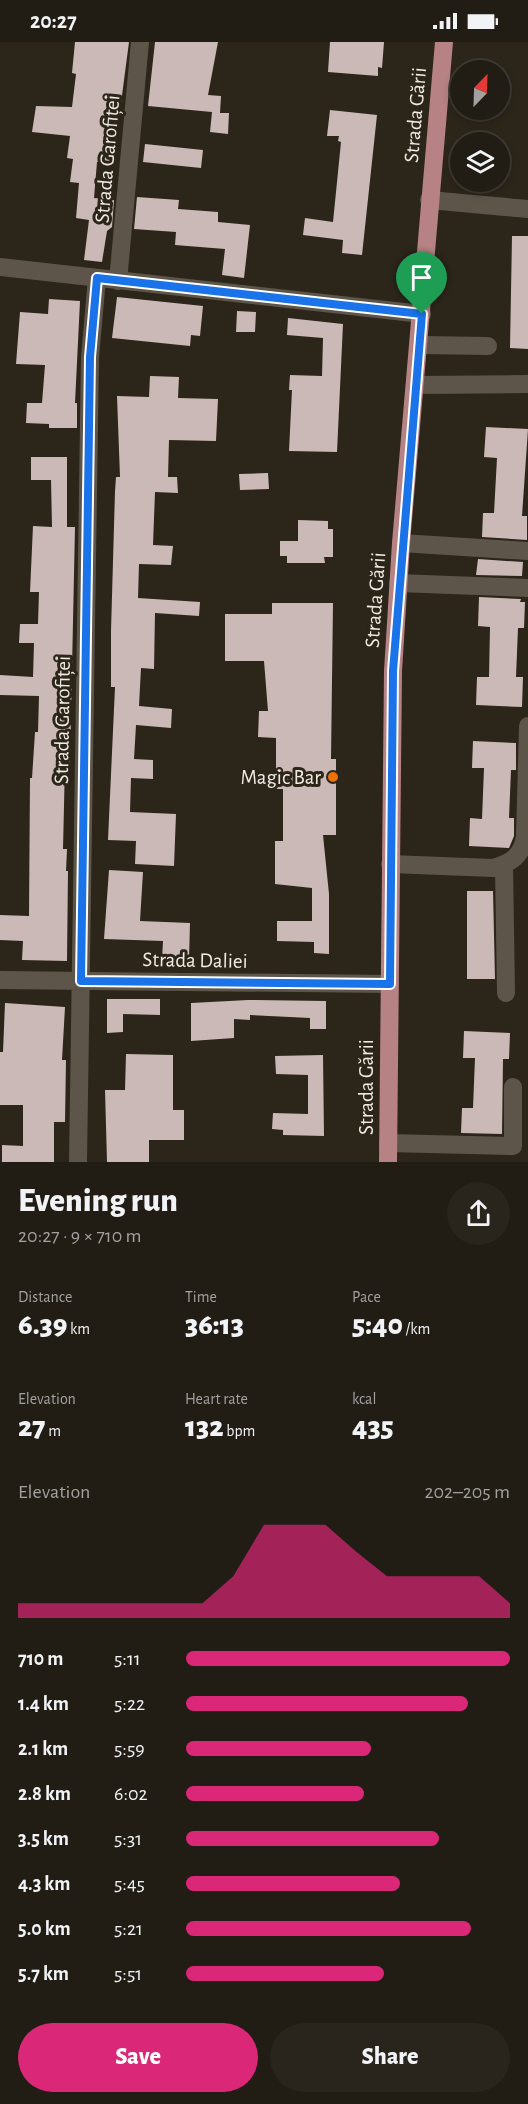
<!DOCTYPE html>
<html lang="en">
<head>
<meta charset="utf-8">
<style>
  body { margin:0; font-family:"Alegreya Sans",sans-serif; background:#29251d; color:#f1f3f6; height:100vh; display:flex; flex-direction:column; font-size:22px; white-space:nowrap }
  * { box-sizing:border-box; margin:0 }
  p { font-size:20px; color:#a2a1a0 }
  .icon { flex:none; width:33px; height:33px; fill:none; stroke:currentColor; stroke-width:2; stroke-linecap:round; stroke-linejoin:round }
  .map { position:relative; height:1120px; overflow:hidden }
  .panel { display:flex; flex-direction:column; background:#211c14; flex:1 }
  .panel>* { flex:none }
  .needle { width:39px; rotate:23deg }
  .controls { position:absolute; left:450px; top:18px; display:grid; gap:12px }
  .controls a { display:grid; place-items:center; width:60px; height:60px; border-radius:50%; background:#211c14; box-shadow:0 3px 9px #0003,0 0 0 2px #3e3a34; font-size:30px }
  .pin { position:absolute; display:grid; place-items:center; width:51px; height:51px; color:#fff; margin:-62px -26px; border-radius:50% 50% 50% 0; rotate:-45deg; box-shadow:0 0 6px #0007 }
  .pin .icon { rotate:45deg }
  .round { display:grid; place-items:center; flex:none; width:63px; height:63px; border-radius:32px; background:#29251d }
  .summary { display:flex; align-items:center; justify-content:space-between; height:102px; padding:0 18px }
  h1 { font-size:33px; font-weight:800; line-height:45px }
  .metrics { display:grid; grid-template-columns:repeat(3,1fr); gap:9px; height:102px; padding:6px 18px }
  .metrics div { display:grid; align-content:center }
  .metrics b { font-size:30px; font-weight:800 }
  .metrics small { font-size:16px; font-weight:400 }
  .metrics p { font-size:16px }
  .chart { height:168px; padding:12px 18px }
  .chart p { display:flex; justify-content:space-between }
  .chart svg { width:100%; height:108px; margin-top:6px; fill:#db2777; opacity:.7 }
  .action { display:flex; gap:12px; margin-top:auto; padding:12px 18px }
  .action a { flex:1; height:69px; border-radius:36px; background:#db2777; color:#fff; font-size:24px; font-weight:800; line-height:69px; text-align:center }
  .action a+a { background:#29251d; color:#f1f3f6 }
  ul { padding:0 18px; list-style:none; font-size:20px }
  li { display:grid; grid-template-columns:96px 72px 1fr; align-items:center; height:45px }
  li i { height:15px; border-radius:8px; background:#db2777 }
  .status { display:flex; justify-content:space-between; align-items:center; height:42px; padding:0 30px; background:#211c14; direction:ltr }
  .status svg { height:16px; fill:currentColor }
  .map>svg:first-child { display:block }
</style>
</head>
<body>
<div class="status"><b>20:27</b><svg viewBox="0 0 49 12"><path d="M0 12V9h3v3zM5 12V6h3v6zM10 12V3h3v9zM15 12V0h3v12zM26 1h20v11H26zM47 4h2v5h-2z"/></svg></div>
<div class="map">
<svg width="528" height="1120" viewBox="0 0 528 1120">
  <rect width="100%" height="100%" fill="#2c251a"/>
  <path fill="#cbb9b8" d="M75 0H129L113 122 97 120 94 156 114 158 112 185 107 189 102 220 84 218 89 178 76 176 79 141 70 140 73 117 67 116 70 94 32 90 36 64 72 65 76 32 72 31Z
    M155 0H218L208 53 221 54 220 71H229L228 92 210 90 212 70 148 64Z
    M330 0H384L382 26 378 25V34L328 30Z
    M330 68 377 73 362 213 342 211 343 198 303 193 305 176 333 180 341 100 338 99 339 94H327Z
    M145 102 203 108 201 126 143 120Z
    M137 155 179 158 178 167 218 170V180L250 183 244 236 222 233 225 207 175 203 176 190 134 187Z
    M512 194H528V307L510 306Z
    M117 255 203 264 200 294 191 293 190 304 112 296Z
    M49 257 80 259 75 361H77V386H49V382L26 381 27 361H42L45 323 16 322 20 270 48 272Z
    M237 269 256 270 255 290H236Z
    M288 276 343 282 337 410 289 409 292 348H289L290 333 322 334 323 296 287 293Z
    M150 334 179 335 178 356 218 357 216 399 169 398 168 435H177L178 451 155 450 153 503 173 504 171 523 139 522 138 556 200 560 199 574 155 571 154 627 141 626 139 664 172 667 171 686 136 683 134 717 153 718V737L131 736 130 770 176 772 174 824 135 822 136 799 108 798 115 645H111V589L115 449 116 435H120L117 354 149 355Z
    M486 385 528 387 522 474H527V498L482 495 483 471H494L497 416 484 415Z
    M31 415H67V485H75L70 721 65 720 63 807H67L66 829H68L67 919 22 918 23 899 0 898V873L29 874 30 736H32L35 690H38L39 654 0 653V633L33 635 34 601H19L20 582H38L39 550H30L33 484 52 485 51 438H31Z
    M268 431 269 447 240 448 239 432Z
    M298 478 328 479V487H333V515H324L325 521H287V514H280V499H298Z
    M478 517 523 520 522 534 476 533Z
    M479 555 521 557 520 560H525L524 586H518L516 635H523L522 665 476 663 477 635H489L490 585 478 584Z
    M272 561H333L331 717H336V793H323L329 852V912L314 911V900L277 899V879H312V846L275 842V799H283V747H276V696L258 695 259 669H268L264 619H225V572H272Z
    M473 699 516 701V728H511L509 776H514V794L509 806 469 804 470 776 482 777 484 726H472Z
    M109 828 143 830 140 879 190 881 189 918 162 917 163 899 104 897Z
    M467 849H493L495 937H467Z
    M107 957H160V973L123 972V990L107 991Z
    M248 958 326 959V987H310V976L250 973V978L234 977V996L191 999V961Z
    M5 961 65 965 62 1018H66L65 1080H54V1120H2V1103L23 1104V1063H0V1010H3Z
    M464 989 510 991 509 1017H503L502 1092 461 1091 462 1066H473L475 1016H463Z
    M126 1012 173 1013V1068H184V1098H149V1120H107L105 1048H125Z
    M323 1013 324 1094 283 1093V1088L272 1087 273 1071 308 1072V1033L276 1032 275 1014Z"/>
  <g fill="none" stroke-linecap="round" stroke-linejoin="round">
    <path stroke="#5d5549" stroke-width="18" d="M429 158 528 167
      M0 225 422 272
      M118 239 140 0
      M420 303 488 304
      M416 343 528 342
      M401 501 528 509
      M398 541 528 546
      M390 822 493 826C511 821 522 814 525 795L528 684
      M504 823 506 951
      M0 938 390 942
      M388 1101 513 1104V1045
      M78 1120 90 315 97 236"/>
    <path stroke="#b68283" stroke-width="18" d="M388 1120 393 629 401 501 444 0"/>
  </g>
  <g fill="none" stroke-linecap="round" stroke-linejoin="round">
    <defs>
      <path id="route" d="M97 236 422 272 393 629 390 942 81 939 90 315Z"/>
    </defs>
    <use href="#route" stroke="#fff" stroke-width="12"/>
    <use href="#route" stroke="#1a73e8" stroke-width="8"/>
  </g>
  <circle fill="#e8710a" stroke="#2c251a" stroke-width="2" cx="333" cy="735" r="6"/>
  <g text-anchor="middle" stroke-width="6" stroke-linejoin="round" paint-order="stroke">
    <g font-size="21" fill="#efeae3" stroke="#2c251a">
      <text transform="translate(415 73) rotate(-85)" y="7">Strada Gării</text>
      <text transform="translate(107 117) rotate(-85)" y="7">Strada Garofiței</text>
      <text transform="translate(375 558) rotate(-86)" y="7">Strada Gării</text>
      <text transform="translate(62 678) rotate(-89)" y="7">Strada Garofiței</text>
      <text transform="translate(195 918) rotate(1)" y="7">Strada Daliei</text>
      <text transform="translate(366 1045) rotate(-90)" y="7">Strada Gării</text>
    </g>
    <g font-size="21" fill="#efeae3" stroke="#2c251a" text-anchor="end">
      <text x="321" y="742">Magic Bar</text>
    </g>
  </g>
</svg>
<div class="controls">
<a><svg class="needle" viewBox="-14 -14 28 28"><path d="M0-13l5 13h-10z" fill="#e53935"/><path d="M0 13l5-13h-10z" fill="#a2a1a0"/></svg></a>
<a><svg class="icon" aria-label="layers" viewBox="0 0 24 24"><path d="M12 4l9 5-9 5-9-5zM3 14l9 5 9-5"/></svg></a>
</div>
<div class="pin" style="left:422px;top:272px;background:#1e9e55"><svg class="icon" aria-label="arrive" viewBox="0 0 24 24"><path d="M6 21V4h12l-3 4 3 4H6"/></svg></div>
</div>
<section class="panel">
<div class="summary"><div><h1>Evening run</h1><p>20:27 · 9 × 710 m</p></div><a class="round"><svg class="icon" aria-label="share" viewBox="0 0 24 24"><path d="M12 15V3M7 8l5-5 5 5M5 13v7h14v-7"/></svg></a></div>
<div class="metrics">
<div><p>Distance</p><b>6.39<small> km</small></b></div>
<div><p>Time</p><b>36:13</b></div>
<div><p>Pace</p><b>5:40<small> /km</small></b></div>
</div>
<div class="metrics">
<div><p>Elevation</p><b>27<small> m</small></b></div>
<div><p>Heart rate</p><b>132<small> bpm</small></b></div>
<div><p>kcal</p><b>435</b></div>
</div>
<div class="chart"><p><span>Elevation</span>202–205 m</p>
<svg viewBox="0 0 160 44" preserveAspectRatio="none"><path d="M0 44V38L10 38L20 38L30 38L40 38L50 38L60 38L70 27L80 6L90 6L100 6L110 17L120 27L130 27L140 27L150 27L160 38V44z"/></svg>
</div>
<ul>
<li><b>710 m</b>5:11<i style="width:100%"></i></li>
<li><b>1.4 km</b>5:22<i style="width:87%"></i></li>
<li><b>2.1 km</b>5:59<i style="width:57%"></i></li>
<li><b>2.8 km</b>6:02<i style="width:55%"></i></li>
<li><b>3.5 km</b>5:31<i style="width:78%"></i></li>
<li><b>4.3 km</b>5:45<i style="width:66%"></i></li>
<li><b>5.0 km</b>5:21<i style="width:88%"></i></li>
<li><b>5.7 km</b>5:51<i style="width:61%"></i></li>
</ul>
<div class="action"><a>Save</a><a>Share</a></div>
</section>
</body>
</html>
